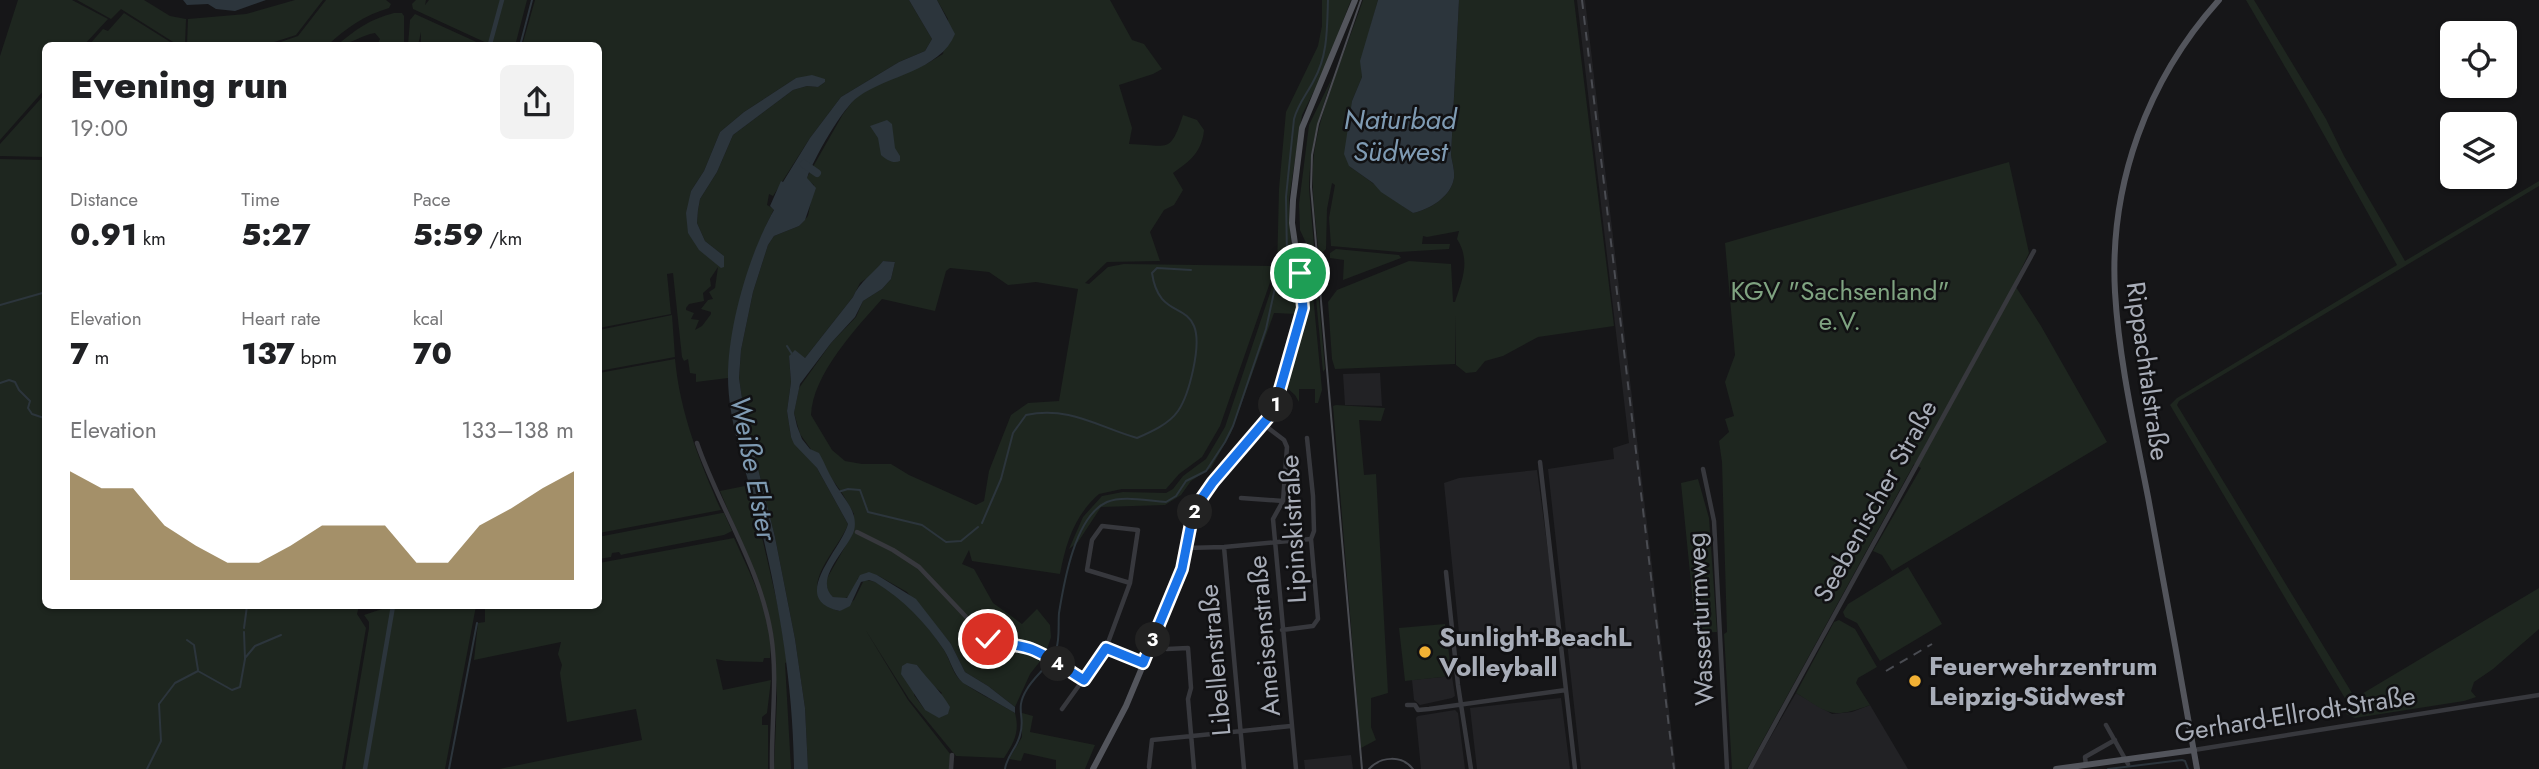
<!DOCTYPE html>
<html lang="en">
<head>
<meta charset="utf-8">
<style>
  body { margin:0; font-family:Jost,sans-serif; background:#f2f2f2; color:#202124; height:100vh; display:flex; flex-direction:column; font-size:26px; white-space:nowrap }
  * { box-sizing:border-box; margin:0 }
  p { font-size:23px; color:#757577 }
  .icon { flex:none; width:38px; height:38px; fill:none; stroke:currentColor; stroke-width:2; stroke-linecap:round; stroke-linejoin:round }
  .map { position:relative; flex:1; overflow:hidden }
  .side { position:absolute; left:42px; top:42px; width:560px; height:567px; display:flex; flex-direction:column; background:#fff; border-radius:10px; box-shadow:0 2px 5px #0004 }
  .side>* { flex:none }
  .controls { position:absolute; left:2440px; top:21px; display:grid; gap:14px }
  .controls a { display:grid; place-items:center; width:77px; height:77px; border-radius:10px; background:#fff; box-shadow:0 2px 5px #0004; font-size:35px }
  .pin { position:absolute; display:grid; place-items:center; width:60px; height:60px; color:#fff; margin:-30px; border:4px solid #fff; border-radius:50%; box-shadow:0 2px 7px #0007 }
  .km { position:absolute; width:35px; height:35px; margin:-18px; border-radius:50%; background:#222; color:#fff; font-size:19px; line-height:35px; text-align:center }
  .round { display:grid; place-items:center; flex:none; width:74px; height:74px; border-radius:10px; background:#f2f2f2 }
  .summary { display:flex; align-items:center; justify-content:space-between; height:119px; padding:0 28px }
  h1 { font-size:38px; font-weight:800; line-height:52px }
  .figures { display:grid; grid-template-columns:repeat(3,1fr); gap:10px; height:119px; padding:7px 28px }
  .figures div { display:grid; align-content:center }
  .figures b { font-size:30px; font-weight:800 }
  .figures small { font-size:19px; font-weight:400 }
  .figures p { font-size:19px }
  .chart { height:196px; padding:14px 28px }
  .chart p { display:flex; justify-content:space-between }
  .chart svg { width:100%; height:126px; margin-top:7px; fill:#7e622b; opacity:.7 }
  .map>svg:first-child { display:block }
</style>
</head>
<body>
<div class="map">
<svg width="2539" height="769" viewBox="0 0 2539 769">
  <rect width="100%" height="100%" fill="#161618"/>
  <path fill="#222225" d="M1577 0H1585L1676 769H1581L1548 469 1614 459 1613 448 1629 443Z
    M1380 373 1382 406 1345 405 1343 374Z
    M1537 470 1559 632 1460 643 1444 483 1459 478Z
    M1452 676 1455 696 1452 698 1420 705 1414 700 1412 680Z
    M1796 693 1832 714 1852 712 1870 705 1908 769H1752Z
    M1561 698 1570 769H1477L1470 708Z
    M1455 710 1458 713 1465 769H1421L1416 718 1418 716Z
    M1351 755 1353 769H1305L1304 760Z"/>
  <path fill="#1e261f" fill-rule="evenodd" d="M18 0H72L108 19 84 45 46 46 45 89 0 140V56Z
    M77 0H144L170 16 186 19 185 45H178L121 9 111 19Z
    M295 0H323L296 35 265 45H187L188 19 246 14Z
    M326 0H386L391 4 389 8C365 15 346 28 328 45H272L298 36Z
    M416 0H426L425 5 429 0H527L515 46 491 45 413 9 412 4Z
    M535 0H909L932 39 925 51 899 62 841 97 810 138 773 196 769 194 767 205 774 209C748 261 731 319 728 378L696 382V374L690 373 688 359 684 361 682 357 673 273 667 274 671 314 599 328 598 46H522ZM796 78 825 82 818 87 807 86 793 90 733 135 717 172 700 199 698 210 697 223 705 241 724 256 688 233 691 191 704 171 720 132 744 112ZM718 267 715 288 709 292 713 299 708 300 701 309 711 312V314L702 326 695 330 699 320 691 319 694 313 686 310V308L689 304 704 301 703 293 711 286 710 279Z
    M937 0H1110L1132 40 1144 44 1162 69 1153 74 1119 85 1132 128 1129 144C1168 145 1170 155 1183 115L1197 120 1204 130C1202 152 1190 161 1173 173L1183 190 1174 205 1164 210 1150 232 1160 261 1107 262 1085 283 1089 284 1108 267 1124 264 1273 266 1274 271 1220 426 1202 457 1179 474 1166 489H1122L1099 494C1074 516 1066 543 1060 574L972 561 969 550 962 564 974 569 993 603 1022 624 1037 609 1050 625 1051 637 1045 655 1030 674 1015 707 988 686 965 672 951 644 907 592 877 575 858 578 851 595 844 599 833 597 828 593 826 580 854 531V514L842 493 800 434 794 413 799 388 831 343 856 317 863 301 882 289 891 279 895 262 883 261 874 273 860 283 853 297 805 358 789 356 791 382 787 411 791 437 817 468 848 524C842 544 804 580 822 599 828 605 832 610 840 611L854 600 864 580C893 580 930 628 944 650 950 660 952 671 959 679 966 687 1004 706 1015 713 1020 732 1014 742 1004 758L956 756 909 699 865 629 908 700 951 755 949 769H808L805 708 795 639 775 537 744 412 739 378 741 350 753 292 768 245 774 236 799 226 808 216 814 185 806 179 843 114 855 98 876 85 928 63 943 54 948 19ZM950 268 989 272 1008 285 1036 282 1078 289 1059 401 1028 403 1011 415 989 471 984 501 976 505 909 475 891 464H862L845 461 832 450 811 415C812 375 857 327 882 299L935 311 946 271ZM917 665 929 682 942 693 925 710 914 695Z
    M1322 0H1351L1323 73 1302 115 1289 199 1292 269 1291 272 1286 269 1278 296 1299 299 1297 314 1274 313 1231 433 1211 468 1191 481 1181 495 1165 505 1101 507 1078 542 1069 549 1083 517 1102 496 1123 492 1166 493 1173 489 1183 476 1206 459 1225 427 1277 272 1279 189 1286 112 1318 46 1322 26Z
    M1363 0H1378L1361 62 1362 77 1352 101 1349 166C1371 181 1391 198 1413 213 1430 209 1451 197 1454 178 1455 171 1452 162 1451 155L1459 0H1574L1614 326 1538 337 1503 356 1485 361 1476 372 1466 373 1456 365 1455 315V364L1335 369 1332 359 1328 302 1337 290 1409 261 1451 264 1453 302H1455C1462 280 1471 261 1457 239L1459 231 1427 237 1423 236 1422 244H1450L1449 249 1399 252 1331 246 1329 218 1335 185 1332 183 1327 209 1326 249 1319 256C1316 222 1310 187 1314 154 1321 104 1347 48 1363 0Z
    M2246 0H2254L2326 119 2344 156 2405 261 2539 181V186L2179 401 2177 405 2355 698 2539 588V629L2493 669 2474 682 2471 691 2476 697 2464 701 2355 718 2346 714 2350 710 2346 700 2170 405 2177 398 2397 265 2305 101Z
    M124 13 175 45H89L103 29 108 31Z
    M394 13H402L404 16V45H377L380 39 375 33C362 35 348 45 336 46 355 30 370 19 394 13Z
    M415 14 483 45H421V32L418 45H408L410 20Z
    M1333 76C1319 117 1310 144 1309 189L1325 369 1323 372 1312 256 1300 230 1299 204 1309 125Z
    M45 94V157L0 156V144Z
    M0 159 45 160 46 606H359L357 614 366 628 342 769H0Z
    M2009 162 2029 253 2014 284 2041 326 2107 442 1892 571 1882 555 1873 551 1921 468 1914 464 1747 769H1732L1724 634 1727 632 1722 462 1719 441 1729 432 1725 419 1734 416 1725 382 1735 355 1725 243Z
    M1336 249 1399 255 1401 258 1343 280 1344 260 1330 258V253Z
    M1309 272 1311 273 1322 390 1318 403H1315V389H1299V402L1295 395 1285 386 1305 311 1307 300 1305 273Z
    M672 315 675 357 599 371V330Z
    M675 359C680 413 699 460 721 510L599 533V373Z
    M1336 405 1385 408 1381 421 1359 420 1364 475 1376 474 1388 693 1371 698V727L1376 740 1361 748 1333 406Z
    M1698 479 1709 518 1717 632 1696 633 1681 483Z
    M750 485 779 611 787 662 785 663 791 769H774L777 697 773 633 739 536 720 491Z
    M722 513H724L732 531 724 535 625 554 621 555 619 552 612 553 611 557 599 559 598 537Z
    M734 538C750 574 774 618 770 658H764L763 662 726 661 716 659 723 690 771 680 767 713 762 717V725H768V769H499L642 740 636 709 567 722 560 673 562 665 558 654 561 642 474 660 478 623 485 622V606H598L599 563Z
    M1908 567 1942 624 1880 661 1857 623 1845 617 1843 612 1848 604Z
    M391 606H476L445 769H345L369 628V622L364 615Z
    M1839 620 1855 629 1877 667 1858 678 1856 683 1870 705C1830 720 1829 713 1796 693L1834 622Z
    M1445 624 1452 676 1405 681 1399 628Z
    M1022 713 1033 716 1030 732 1095 745 1085 769H1056V760L1024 753 1021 761 1009 759 1022 737Z"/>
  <path fill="#2c353c" d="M183 0H266L235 11 216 9 208 4 187 5Z
    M909 0H937L955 34C940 71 888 75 858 97 843 107 813 160 807 178L816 188 805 220 799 226 774 236 768 245 753 292 741 350 739 378 744 412 775 537 795 639 805 708 808 769H794C793 686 780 608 761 528 750 480 728 426 728 377 728 326 749 254 774 210L770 206 781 181 783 182 810 138 841 97 899 62 925 51 932 39Z
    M1378 0H1459L1451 155C1452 162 1455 171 1454 178 1451 197 1430 209 1413 213L1381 192 1373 183 1349 166 1344 154 1352 101 1362 77 1360 61Z
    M812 75 825 79V82L818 87 807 86 793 90 733 135 717 172 700 199 698 210 697 223 705 241 724 256V267L721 268 699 250 688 233 686 213 691 191 704 171 720 132 744 112 796 78Z
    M887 120 892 124 895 148 900 156V161C893 164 887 160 881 155L878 138 870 126Z
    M883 261 895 262 891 279 882 289 863 301 855 317 831 343 800 384 794 413 797 426 802 439 810 449 819 453C825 463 828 473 834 482 842 497 859 511 854 531 848 549 813 579 833 597L847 598 860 575 869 572 877 575 916 599 951 644 965 672 988 686 1015 707V713L963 683C953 674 951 661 944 650 925 622 904 600 875 582L869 580 861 582 850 606 840 611C787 600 841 550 848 524L817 468 794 444 791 437 787 411 791 382 789 356 795 350 805 358 853 297C859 282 873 274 883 261Z
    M907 663 917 665C928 680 941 691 950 707L948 714 939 718 925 710 901 674 902 666Z"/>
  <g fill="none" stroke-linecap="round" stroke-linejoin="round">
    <path stroke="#2c353c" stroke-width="2" d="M520 46 532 0
      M0 305 46 292
      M787 346 792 354
      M0 383 9 380 15 382 19 390 30 401 28 408 32 414 44 418 46 442
      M838 492 848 489 860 490 868 512 922 525 946 542 961 541 978 527
      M982 523 1001 479 1013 433 1026 415C1070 406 1098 427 1137 438 1151 432 1169 424 1178 411 1189 395 1202 345 1194 326 1185 304 1158 315 1152 273L1157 268 1191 270
      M244 628 247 606
      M187 640 194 645 198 670
      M245 658 255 646 281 635
      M147 769 161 741 159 704 175 683 198 671 232 690 240 687 245 659 244 632
      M449 769 477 623
      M1005 769C1007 755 1017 748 1020 735 1026 716 1014 710 1027 689 1035 675 1051 665 1056 650 1060 638 1058 625 1059 613 1064 582 1075 516 1107 502 1123 495 1148 501 1166 502L1176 496 1186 481 1206 471 1225 442 1233 426 1266 329 1278 274 1287 257 1286 197 1294 119C1298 104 1307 94 1314 80 1328 55 1327 28 1328 0
      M2108 769 2182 760 2185 761 2188 769"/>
    <path stroke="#2c353c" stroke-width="4.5" d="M490 44 502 0
      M365 769 393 606"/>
    <path stroke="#2c353c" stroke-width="8" d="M804 164 817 173"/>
    <path stroke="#37383d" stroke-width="4.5" d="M1263 424 1284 440 1287 447 1283 501 1273 519 1296 769
      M697 443C719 507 760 567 771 634 778 679 771 724 772 769
      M1540 462 1575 769
      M1703 469 1714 521 1727 769
      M1241 498 1283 501
      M857 532 893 550 919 567 987 639C1002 645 1017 644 1031 649 1050 656 1067 670 1084 680
      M1224 547 1244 769
      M1186 548 1224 547 1311 539
      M1446 572 1458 685 1471 769
      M1282 630 1313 626 1318 619 1311 539 1314 531 1313 496 1307 438
      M1153 642 1167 649 1188 648 1191 688 1188 699 1194 769
      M1106 648 1143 663
      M1407 705H1415L1418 710 1429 709 1566 690
      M1062 709 1106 648 1130 583 1087 570 1092 540 1102 526 1138 530 1130 583
      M2106 725 2128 764
      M2194 750 2539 695
      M2086 765 2085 757 2115 740
      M1149 767 1152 740 1291 726
      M951 769 952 755
      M1750 769 2034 251"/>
    <path stroke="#53555c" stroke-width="6" d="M1093 769 1126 706 1169 603 1182 568 1191 523 1197 505 1213 483 1273 412 1277 403 1303 299 1292 223 1293 200 1302 128 1355 0
      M2056 769 2194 750
      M2197 769C2181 678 2165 588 2148 497 2135 430 2119 361 2115 292 2109 185 2147 80 2219 0"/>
    <path stroke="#4a4c52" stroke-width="2" d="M1361 0 1318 124 1312 155 1311 187 1362 769
      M1369 769C1381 756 1402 755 1413 769"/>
    <path stroke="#4a4c52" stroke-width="2" stroke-dasharray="9 7" stroke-linecap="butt" d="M1582 0 1674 769
      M1886 671 1932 644"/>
  </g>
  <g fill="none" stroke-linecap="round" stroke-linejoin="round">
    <defs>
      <path id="route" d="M988 639C1003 645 1017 644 1031 649 1050 656 1067 670 1084 680L1106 648 1143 663 1182 569 1191 523 1197 505 1213 482 1273 412 1276 403 1303 308 1300 273"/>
    </defs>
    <use href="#route" stroke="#fff" stroke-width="14"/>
    <use href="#route" stroke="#1a73e8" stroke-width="9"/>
  </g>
  <g fill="#f2b134" stroke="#111113" stroke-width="2.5">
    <circle cx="1425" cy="652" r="7"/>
    <circle cx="1915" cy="681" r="7"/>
  </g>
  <g text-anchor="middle" stroke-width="5" stroke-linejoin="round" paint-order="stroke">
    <g font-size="26" fill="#7fa381" stroke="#111113">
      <text x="1840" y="300">KGV "Sachsenland"<tspan x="1840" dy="30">e.V.</tspan></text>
    </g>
    <g font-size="26" fill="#a8adb8" stroke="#111113">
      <text transform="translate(2148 371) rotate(82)" y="9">Rippachtalstraße</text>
      <text transform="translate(1875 501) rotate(-61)" y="9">Seebenischer Straße</text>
      <text transform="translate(1293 529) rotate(-93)" y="9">Lipinskistraße</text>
      <text transform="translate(1700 619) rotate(-93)" y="9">Wasserturmweg</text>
      <text transform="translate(1264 636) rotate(-95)" y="9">Ameisenstraße</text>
      <text transform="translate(1215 660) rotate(-95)" y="9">Libellenstraße</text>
      <text transform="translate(2295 714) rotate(-9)" y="9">Gerhard-Ellrodt-Straße</text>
    </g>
    <g font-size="26" font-weight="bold" fill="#a8adb8" stroke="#111113" text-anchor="start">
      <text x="1439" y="646">Sunlight-BeachL<tspan x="1439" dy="30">Volleyball</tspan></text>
      <text x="1929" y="675">Feuerwehrzentrum<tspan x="1929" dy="30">Leipzig-Südwest</tspan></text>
    </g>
    <g font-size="28" font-style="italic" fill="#7f9bb3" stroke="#111113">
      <text x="1400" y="129">Naturbad<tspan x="1400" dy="32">Südwest</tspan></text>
      <text transform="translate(754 468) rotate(79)" y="10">Weiße Elster</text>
    </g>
  </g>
</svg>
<div class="controls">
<a><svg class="icon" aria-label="locate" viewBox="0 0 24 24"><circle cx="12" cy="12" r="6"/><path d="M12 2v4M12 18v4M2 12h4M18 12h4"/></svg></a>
<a><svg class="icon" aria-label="layers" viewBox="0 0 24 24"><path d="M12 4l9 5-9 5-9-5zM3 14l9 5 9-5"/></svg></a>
</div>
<div class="pin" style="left:1300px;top:273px;background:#1e9e55"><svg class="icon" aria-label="arrive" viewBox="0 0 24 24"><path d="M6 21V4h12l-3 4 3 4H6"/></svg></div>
<div class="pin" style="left:988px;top:639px;background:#d93025"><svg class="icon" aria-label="check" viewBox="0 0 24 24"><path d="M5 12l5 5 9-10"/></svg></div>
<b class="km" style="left:1276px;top:405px">1</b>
<b class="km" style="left:1195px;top:512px">2</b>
<b class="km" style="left:1153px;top:640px">3</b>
<b class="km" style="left:1058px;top:664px">4</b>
<section class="side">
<div class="summary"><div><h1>Evening run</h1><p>19:00</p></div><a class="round"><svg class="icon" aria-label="share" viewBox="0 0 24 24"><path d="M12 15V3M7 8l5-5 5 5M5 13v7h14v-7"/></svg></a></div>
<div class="figures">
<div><p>Distance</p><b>0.91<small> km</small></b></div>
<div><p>Time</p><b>5:27</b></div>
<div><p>Pace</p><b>5:59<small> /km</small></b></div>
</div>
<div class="figures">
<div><p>Elevation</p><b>7<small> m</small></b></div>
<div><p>Heart rate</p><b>137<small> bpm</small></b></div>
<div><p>kcal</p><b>70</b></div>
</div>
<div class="chart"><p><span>Elevation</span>133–138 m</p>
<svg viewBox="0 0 160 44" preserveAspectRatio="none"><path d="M0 44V6L10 12L20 12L30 25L40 32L50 38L60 38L70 32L80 25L90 25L100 25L110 38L120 38L130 25L140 19L150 12L160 6V44z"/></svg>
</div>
</section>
</div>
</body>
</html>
